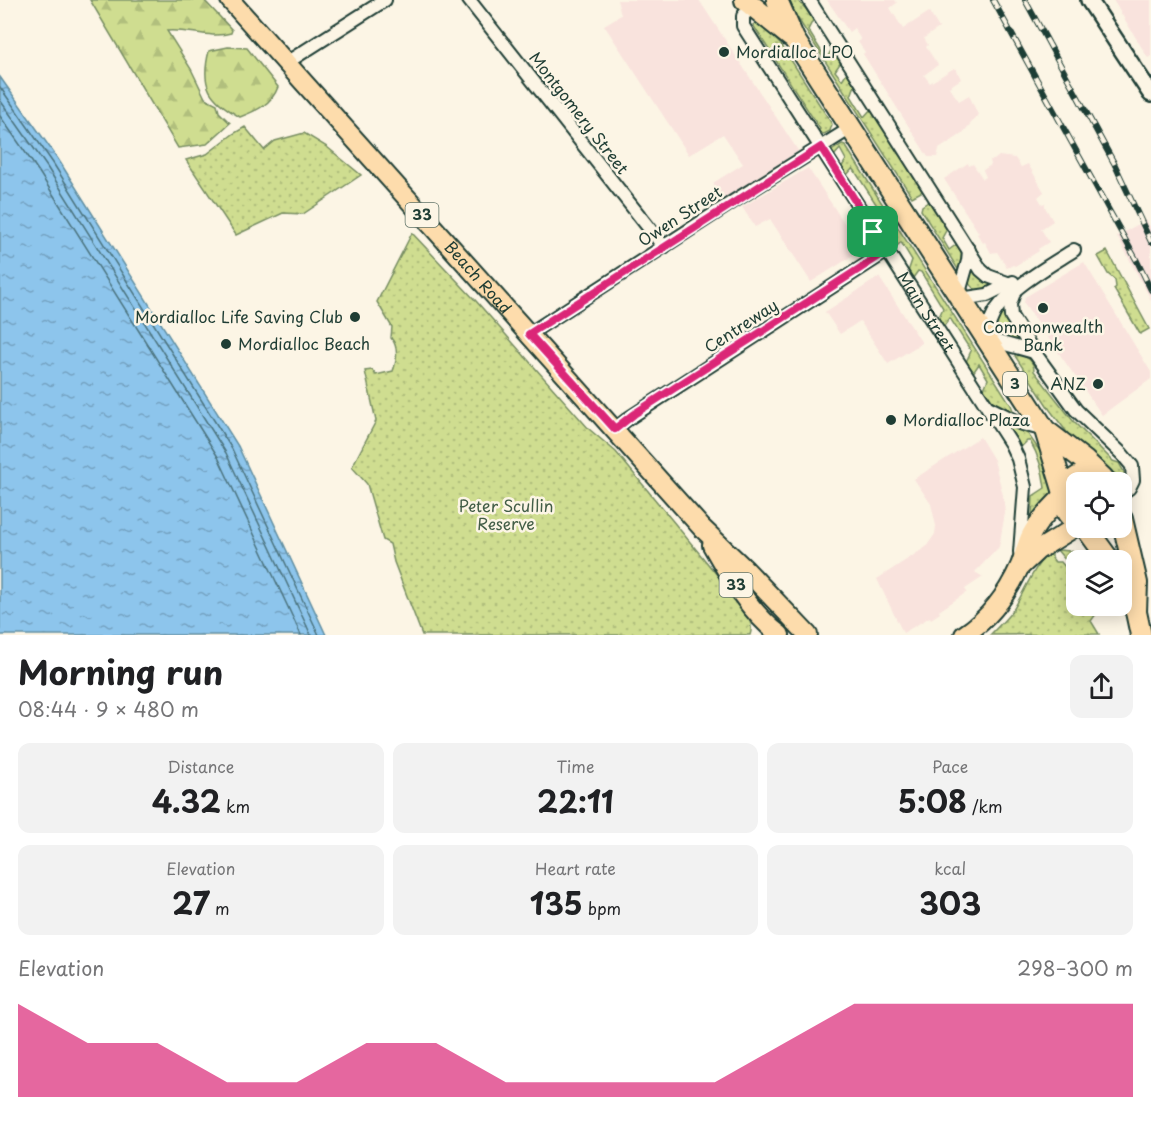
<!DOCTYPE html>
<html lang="en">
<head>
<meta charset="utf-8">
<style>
  body { margin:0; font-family:"Playpen Sans",sans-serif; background:#f2f2f2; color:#202124; height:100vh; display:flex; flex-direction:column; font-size:22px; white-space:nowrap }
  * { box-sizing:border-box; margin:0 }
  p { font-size:20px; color:#757577 }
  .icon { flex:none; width:33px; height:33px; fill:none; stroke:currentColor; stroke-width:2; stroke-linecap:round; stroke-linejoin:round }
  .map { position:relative; height:635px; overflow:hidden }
  .details { display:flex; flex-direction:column; background:#fff; flex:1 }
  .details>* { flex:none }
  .controls { position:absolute; left:1066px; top:472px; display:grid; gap:12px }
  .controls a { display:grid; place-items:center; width:66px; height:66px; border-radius:12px; background:#fff; box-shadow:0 3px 15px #0003; font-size:30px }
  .pin { position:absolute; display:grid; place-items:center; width:51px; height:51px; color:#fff; margin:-26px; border-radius:12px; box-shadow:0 3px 9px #0006 }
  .round { display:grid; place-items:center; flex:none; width:63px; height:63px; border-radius:12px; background:#f2f2f2 }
  .head { display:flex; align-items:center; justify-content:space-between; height:102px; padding:0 18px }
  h1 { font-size:33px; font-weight:700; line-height:45px }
  .stats { display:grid; grid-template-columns:repeat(3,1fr); gap:9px; height:102px; padding:6px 18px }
  .stats div { display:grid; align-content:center; border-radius:12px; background:#f2f2f2; text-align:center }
  .stats b { font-size:30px; font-weight:700 }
  .stats small { font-size:16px; font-weight:400 }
  .stats p { font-size:16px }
  .chart { height:168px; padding:12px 18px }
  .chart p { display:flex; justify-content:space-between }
  .chart svg { width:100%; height:108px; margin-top:6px; fill:#db2777; opacity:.7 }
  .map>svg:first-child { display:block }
</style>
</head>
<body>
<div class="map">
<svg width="1151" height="635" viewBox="0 0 1151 635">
  <defs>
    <pattern id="grass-dots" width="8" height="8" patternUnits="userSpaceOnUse" patternTransform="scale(1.5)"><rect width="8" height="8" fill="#cfdd90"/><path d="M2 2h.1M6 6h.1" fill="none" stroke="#b1bf7d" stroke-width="1.8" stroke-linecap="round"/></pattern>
    <pattern id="forest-firs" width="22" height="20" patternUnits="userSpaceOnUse" patternTransform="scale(1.5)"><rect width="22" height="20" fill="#cfdd90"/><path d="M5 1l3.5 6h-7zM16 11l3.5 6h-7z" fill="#b1bf7d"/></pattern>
    <pattern id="garden-furrows" width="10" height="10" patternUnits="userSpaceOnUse" patternTransform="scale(1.5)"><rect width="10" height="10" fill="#cfdd90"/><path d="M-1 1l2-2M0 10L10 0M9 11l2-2" fill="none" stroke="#b1bf7d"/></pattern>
    <pattern id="water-ripples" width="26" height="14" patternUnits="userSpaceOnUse" patternTransform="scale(1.5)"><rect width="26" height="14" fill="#8dc5ec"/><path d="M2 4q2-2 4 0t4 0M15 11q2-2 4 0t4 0" fill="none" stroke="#73a1c0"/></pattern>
  </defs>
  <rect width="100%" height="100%" fill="#fcf5e5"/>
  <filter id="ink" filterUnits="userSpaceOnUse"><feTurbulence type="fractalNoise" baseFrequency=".0167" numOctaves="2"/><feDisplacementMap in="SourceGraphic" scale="12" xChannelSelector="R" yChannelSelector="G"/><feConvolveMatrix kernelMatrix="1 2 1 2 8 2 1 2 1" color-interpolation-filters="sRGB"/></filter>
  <g filter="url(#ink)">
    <path fill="#f9e3dd" d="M617 0H699L799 152 723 200 713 183 743 164 723 134 689 155 604 25 621 15Z
      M827 0H895L897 3 890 8 903 29 929 12 939 28 924 38 928 45 926 47 938 65 924 75 930 83 954 68 956 69 961 79 949 87 959 101 969 95 978 115 962 134 939 149 937 157H928L863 54 865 52 858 42 861 40 854 28 849 32Z
      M1113 0H1151V56L1148 58Z
      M999 156 1015 158 1021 167 1028 164 1044 192 1038 197 1042 204 1045 203V207L1053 221 1041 229 1049 242 1038 249 1039 251 1015 266 1013 265 1007 268 997 252 991 253 985 242 983 243 977 234 979 233 944 179 968 163 969 166 973 164 983 179 986 177 983 170 991 165 990 160H994Z
      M808 168 862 250 811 282 770 219 755 227 742 207Z
      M1146 220 1151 228V300L1117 236Z
      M1084 262 1151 372V379L1102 415 1024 303 1025 297Z
      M879 277 922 343 888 364 860 321 840 334 825 312Z
      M980 437 994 460 1003 495 1005 513 999 547 975 572 983 577 965 589 967 592 939 611 940 613 931 619 930 617 903 633 877 579 926 547 935 534 936 526 931 504 914 479Z"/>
    <path fill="url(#grass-dots)" stroke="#778d62" stroke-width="1.5" d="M786 0H797L806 9 813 20 808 30 825 57 828 56 832 49 841 62 835 71 842 80 847 72 855 85 851 96 864 117 871 109 923 191 912 197Z
      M758 21 782 46 832 124 830 131 824 134 816 132 820 129 753 25Z
      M245 127 264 150 275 141 304 133 327 147 361 175 303 214 283 213 236 235 186 160 207 154 233 134Z
      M842 144 845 145 890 216 876 224 873 219 878 207 853 168 846 176 841 168 846 160 840 149 834 156 831 151Z
      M928 202 932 204 948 227 942 238 949 250 957 244C965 254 964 260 959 271L921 210 922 206Z
      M895 223 1011 405 1014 413C1003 409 989 401 984 389L988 379 979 364 973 373 966 362 971 351 950 318 944 326 938 319 943 308 921 272 918 271 913 278 908 272 912 260 901 242 894 249 885 242 879 233Z
      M412 233 476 301 589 429 616 452 736 598C743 609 755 621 750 635H422L394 562 390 544 383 540 367 484 352 467 376 421 365 371 372 370 376 375 393 371C397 360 399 347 391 338L392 327 377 302Z
      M1107 251 1149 329 1140 334 1114 289 1116 287 1115 280 1108 274 1098 256Z
      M972 268H973L995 285C985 290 974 295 968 281Z
      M1005 308 1020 340 1019 343C1004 338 997 336 997 319Z
      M1016 353C1026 357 1034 359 1034 371L1074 422 1113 461 1119 463 1124 472 1122 482 1069 435 1050 410 1015 356Z
      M1006 423 1028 434 1049 464 1053 489 1052 496 1032 516 1033 496 1045 488C1043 471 1039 456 1030 441H1027L1021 447Z
      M1052 551V558L1055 562H1061L1077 581V606L1101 607 1091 621 1099 634 990 635C998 627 1006 619 1013 610 1023 595 1037 558 1052 551Z"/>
    <path fill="url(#forest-firs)" stroke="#778d62" stroke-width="1.5" d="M90 0H204L232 30 231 33C210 39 188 29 167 31L191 69 205 98 217 104 219 112 230 123 207 144 178 148Z
      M228 47 247 48 278 87C272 104 256 111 240 117 209 99 200 86 209 51Z"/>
    <path fill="url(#garden-furrows)" stroke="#778d62" stroke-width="1.5" d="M1057 550C1070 550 1081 552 1091 561H1077V574Z"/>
    <path fill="url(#water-ripples)" stroke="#618fa2" stroke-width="1.5" d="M0 77 58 159 238 446 326 635H0Z"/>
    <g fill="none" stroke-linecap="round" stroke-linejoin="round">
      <path stroke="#4b737e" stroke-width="1.5" d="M0 87 53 163 232 449 319 635
        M0 100 47 167 226 453 311 635
        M0 116 39 172 218 457 301 635"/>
      <defs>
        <g id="minor">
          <path d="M469 0 664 247"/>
          <path d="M809 0 981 270 988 276 1010 284"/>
          <path id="s1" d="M752 6 743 16V26L1011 444 1018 459 1025 487 1020 552"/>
          <path d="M286 63 385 0"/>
          <path d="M1014 293 1010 304 1011 316 1034 352 1076 410 1122 454 1132 466 1133 480 1129 488 1122 493"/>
          <path d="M958 296 968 261 969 250"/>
          <path d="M960 299 987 295 1013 282"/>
          <path d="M529 334 734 201 851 128"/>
          <path d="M985 336C988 328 991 318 996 310 1013 286 1049 266 1074 250"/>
          <path d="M987 339 1034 352"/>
          <path d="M990 408 1022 424 1045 430"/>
          <path d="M615 429 629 418 887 251"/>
        </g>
        <path id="tertiary" d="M1089 0 1151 94"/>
        <g id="primary">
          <path id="s2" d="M230 0 702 528 746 570 808 635"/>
          <path d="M712 545C730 577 750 613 780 635"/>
          <path d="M1021 566 1038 550 1077 526"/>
          <path d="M964 635C989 619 1008 593 1020 566 1024 556 1026 545 1031 535 1039 520 1052 507 1064 495"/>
        </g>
        <path id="trunk" d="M745 0 791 37
          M777 0 794 39 1045 430 1064 493
          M1045 430 1085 461 1103 478
          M1122 519 1137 583 1136 612
          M1077 522C1043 500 1080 455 1108 483
          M1086 528 1110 561
          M1122 584 1136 612 1141 635"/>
      </defs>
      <use href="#minor" stroke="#1f3d34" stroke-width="16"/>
      <use href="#tertiary" stroke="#1f3d34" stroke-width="20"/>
      <use href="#primary" stroke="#1f3d34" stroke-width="22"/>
      <use href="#trunk" stroke="#1f3d34" stroke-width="24"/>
      <use href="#minor" stroke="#fcf5e5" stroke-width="12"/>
      <use href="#tertiary" stroke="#fcf5e5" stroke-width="15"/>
      <use href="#primary" stroke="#fddcac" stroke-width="18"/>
      <use href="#trunk" stroke="#fddcac" stroke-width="20"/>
      <defs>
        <path id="rail" d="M993 0 1137 261 1151 290
          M1025 0 1114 163 1151 242"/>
      </defs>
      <use href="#rail" stroke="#1f3d34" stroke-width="6"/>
      <use href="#rail" stroke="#fcf5e5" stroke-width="4" stroke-dasharray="11" stroke-linecap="butt"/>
    </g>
  </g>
  <g fill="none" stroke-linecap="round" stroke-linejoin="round" filter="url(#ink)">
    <defs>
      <path id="route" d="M821 147 887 251 634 414 615 429 529 334Z"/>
    </defs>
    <use href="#route" stroke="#fff" stroke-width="12"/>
    <use href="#route" stroke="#db2777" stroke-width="8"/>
  </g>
  <g fill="#1f3d34" stroke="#fcf5e5" stroke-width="2">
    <circle cx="724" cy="52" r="6"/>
    <circle cx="1043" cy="308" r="6"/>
    <circle cx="355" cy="317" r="6"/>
    <circle cx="226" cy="344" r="6"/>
    <circle cx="1098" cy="384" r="6"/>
    <circle cx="891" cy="420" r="6"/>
  </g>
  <g text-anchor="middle" stroke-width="5" stroke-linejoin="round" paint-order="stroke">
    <g fill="#fcf5e5" stroke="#617469" stroke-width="1.5">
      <rect x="405.5" y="203" width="33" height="24" rx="4.5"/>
      <rect x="1003" y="372" width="24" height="24" rx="4.5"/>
      <rect x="719.5" y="573" width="33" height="24" rx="4.5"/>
    </g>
    <g font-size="15" font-weight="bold" fill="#1f3d34">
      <text x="422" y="220">33</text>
      <text x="1015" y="389">3</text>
      <text x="736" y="590">33</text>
    </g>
    <g font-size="16" fill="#1f3d34" stroke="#fcf5e5" text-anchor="start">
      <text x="736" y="58">Mordialloc LPO</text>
      <text x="343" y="323" text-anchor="end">Mordialloc Life Saving Club</text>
      <text x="1043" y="333" text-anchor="middle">Commonwealth<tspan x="1043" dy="18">Bank</tspan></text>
      <text x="238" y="350">Mordialloc Beach</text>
      <text x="1086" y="390" text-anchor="end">ANZ</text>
      <text x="903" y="426">Mordialloc Plaza</text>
    </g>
    <g font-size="16" fill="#1f3d34" stroke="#fcf5e5">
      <text transform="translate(579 113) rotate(52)" y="6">Montgomery Street</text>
      <text transform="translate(680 216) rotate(-33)" y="6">Owen Street</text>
      <text dy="6" stroke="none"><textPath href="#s2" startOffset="372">Beach Road</textPath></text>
      <text dy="6" stroke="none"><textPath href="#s1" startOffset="363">Main Street</textPath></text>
      <text transform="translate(741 326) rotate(-33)" y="6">Centreway</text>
    </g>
    <g font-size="16" fill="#425d46" stroke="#fcf5e5">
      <text x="506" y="512">Peter Scullin<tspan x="506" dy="18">Reserve</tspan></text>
    </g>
  </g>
</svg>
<div class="controls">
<a><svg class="icon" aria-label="locate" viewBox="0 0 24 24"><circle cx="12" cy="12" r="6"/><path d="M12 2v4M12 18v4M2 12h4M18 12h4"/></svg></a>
<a><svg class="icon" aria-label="layers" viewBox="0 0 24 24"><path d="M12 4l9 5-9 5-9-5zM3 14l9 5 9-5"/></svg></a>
</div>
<div class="pin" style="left:873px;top:232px;background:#1e9e55"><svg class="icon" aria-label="arrive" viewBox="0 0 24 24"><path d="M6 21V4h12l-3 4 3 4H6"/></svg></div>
</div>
<section class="details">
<div class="head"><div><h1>Morning run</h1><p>08:44 · 9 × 480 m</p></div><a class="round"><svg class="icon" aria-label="share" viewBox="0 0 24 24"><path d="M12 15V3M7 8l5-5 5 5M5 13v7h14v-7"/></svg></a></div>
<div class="stats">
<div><p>Distance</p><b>4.32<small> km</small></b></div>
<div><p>Time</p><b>22:11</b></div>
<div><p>Pace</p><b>5:08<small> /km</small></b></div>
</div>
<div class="stats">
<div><p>Elevation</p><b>27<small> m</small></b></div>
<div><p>Heart rate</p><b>135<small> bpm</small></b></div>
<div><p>kcal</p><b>303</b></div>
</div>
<div class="chart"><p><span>Elevation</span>298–300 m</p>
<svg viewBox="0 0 160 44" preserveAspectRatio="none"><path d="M0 44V6L10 22L20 22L30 38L40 38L50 22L60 22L70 38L80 38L90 38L100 38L110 22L120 6L130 6L140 6L150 6L160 6V44z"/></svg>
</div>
</section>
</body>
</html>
